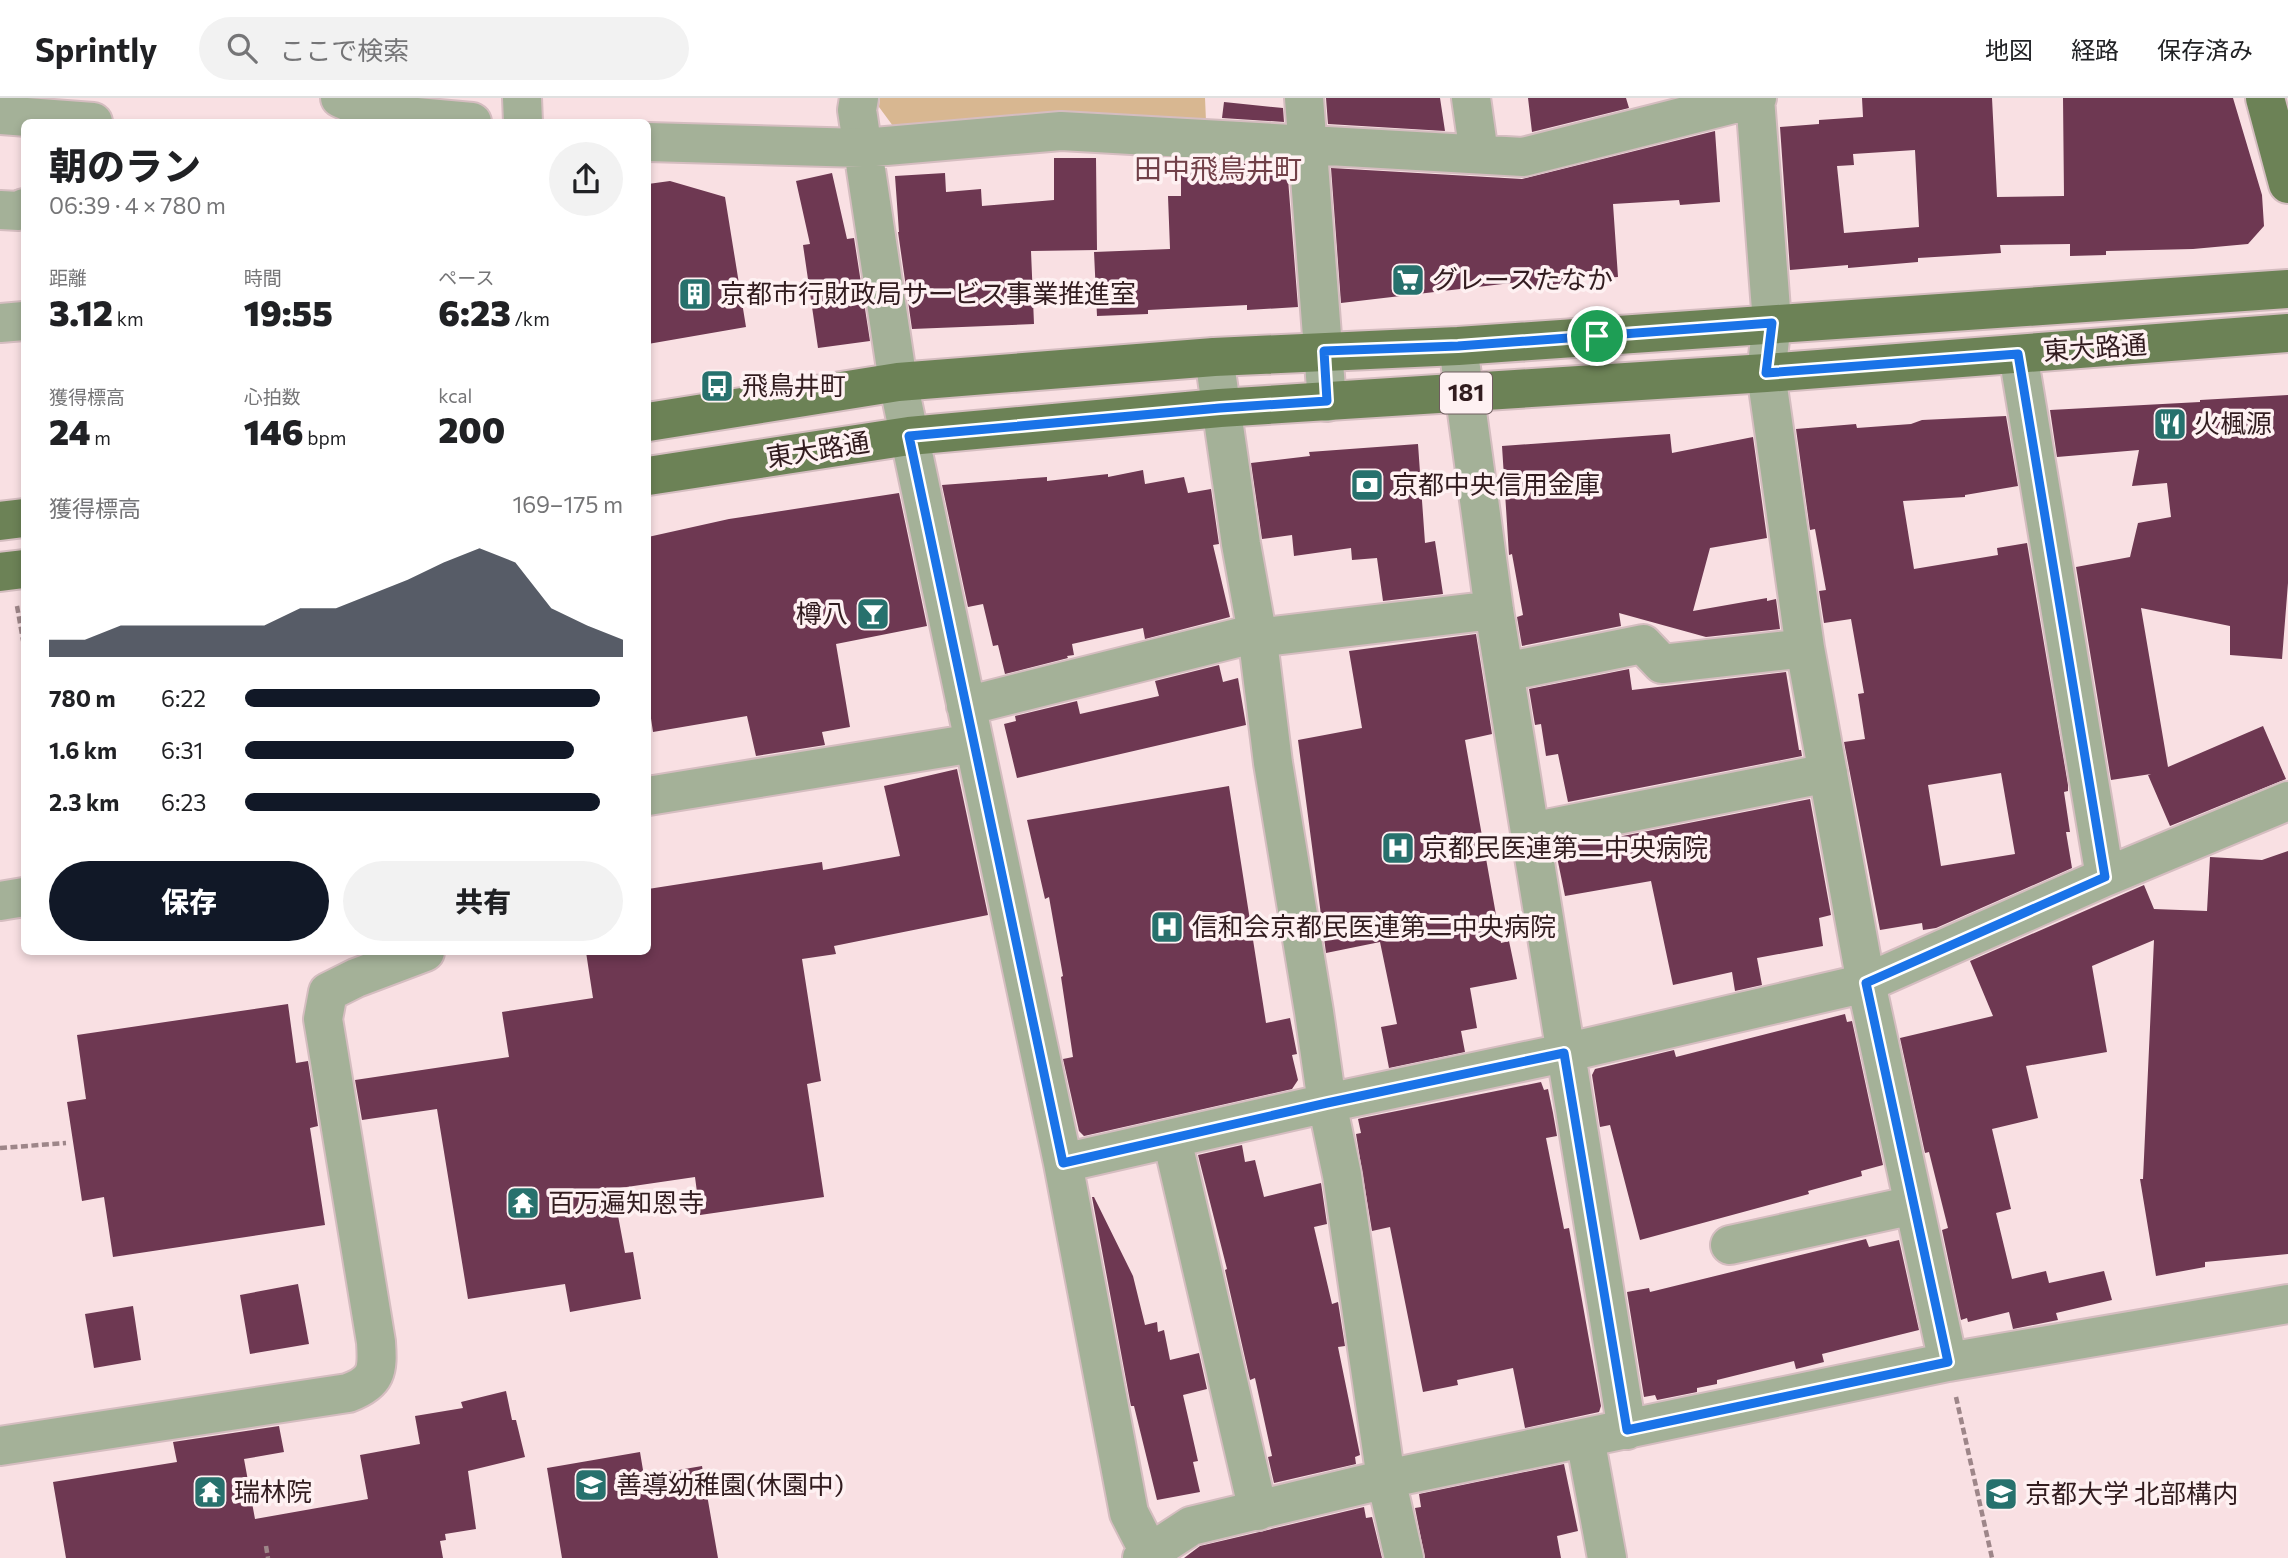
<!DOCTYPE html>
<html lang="ja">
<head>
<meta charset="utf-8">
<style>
  body { margin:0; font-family:Commissioner,"Noto Sans JP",sans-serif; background:#f2f2f2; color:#202124; height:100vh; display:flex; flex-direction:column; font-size:26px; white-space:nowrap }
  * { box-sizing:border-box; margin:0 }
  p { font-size:23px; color:#757577 }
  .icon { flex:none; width:38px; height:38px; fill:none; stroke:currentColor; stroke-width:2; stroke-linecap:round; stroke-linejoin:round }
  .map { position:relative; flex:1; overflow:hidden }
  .details { position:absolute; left:21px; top:21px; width:630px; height:836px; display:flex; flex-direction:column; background:#fff; border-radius:10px; box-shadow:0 4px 10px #0003 }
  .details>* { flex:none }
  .pin { position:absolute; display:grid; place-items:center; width:60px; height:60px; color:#fff; margin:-30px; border:4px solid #fff; border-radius:50%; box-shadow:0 2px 7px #0007 }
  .round { display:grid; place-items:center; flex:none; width:74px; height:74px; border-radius:37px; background:#f2f2f2 }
  .head { display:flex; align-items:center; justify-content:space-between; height:119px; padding:0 28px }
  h1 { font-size:38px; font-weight:800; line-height:52px }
  .metrics { display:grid; grid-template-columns:repeat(3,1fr); gap:10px; height:119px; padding:7px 28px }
  .metrics div { display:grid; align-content:center }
  .metrics b { font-size:35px; font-weight:800 }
  .metrics small { font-size:19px; font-weight:400 }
  .metrics p { font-size:19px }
  .chart { height:196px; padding:14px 28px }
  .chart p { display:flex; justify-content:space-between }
  .chart svg { width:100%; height:126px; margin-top:7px; fill:#111827; opacity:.7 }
  .action { display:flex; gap:14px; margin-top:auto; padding:14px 28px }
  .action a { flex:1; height:80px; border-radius:42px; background:#111827; color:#fff; font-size:28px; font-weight:800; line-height:80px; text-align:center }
  .action a+a { background:#f2f2f2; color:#202124 }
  ul { padding:0 28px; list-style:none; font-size:23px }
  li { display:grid; grid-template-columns:112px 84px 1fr; align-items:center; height:52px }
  li i { height:18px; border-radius:9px; background:#111827 }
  header { display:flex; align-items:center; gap:42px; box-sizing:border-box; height:98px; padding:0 35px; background:#fff; border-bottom:2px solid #e0e0e0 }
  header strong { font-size:33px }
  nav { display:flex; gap:38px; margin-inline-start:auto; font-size:24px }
  .search { width:490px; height:63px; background:#f2f2f2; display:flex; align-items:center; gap:18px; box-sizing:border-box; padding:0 24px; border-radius:38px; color:#757577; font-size:26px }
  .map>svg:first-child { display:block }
</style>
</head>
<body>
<header>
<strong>Sprintly</strong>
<div class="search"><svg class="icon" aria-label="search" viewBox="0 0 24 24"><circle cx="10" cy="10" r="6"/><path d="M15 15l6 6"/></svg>ここで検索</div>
<nav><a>地図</a><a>経路</a><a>保存済み</a></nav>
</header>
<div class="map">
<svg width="2288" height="1460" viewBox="0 0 2288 1460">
  <rect width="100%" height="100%" fill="#f9e0e3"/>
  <path fill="#d8b791" d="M880 0H1205L1206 23 1088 15 893 28 879 9Z"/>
  <path fill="#6e3852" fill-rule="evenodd" d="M1326 0H1440L1445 33 1328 26Z
    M1528 0H1626L1629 10 1532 34Z
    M1862 0H1992L1997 99 2064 98 2063 0H2233L2262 97 2264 128 2248 146 2193 151 2106 153V157L2070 158V146L2000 147 2001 155 1918 160V164L1848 170V167L1790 172 1780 29 1819 26V22L1863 19ZM1915 52 1919 129 1844 135 1837 68 1854 67 1853 56Z
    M1224 4 1283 10 1284 24 1222 20Z
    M1715 33 1720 104 1680 107 1679 102 1613 106 1618 179 1569 182V188L1528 191V183L1341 205 1331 70 1522 81Z
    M1054 60H1096L1097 152 1031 153 1034 226 912 231 898 134H899L895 78 945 75 946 94 981 91 982 108 1054 102Z
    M1181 62 1287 68 1298 209 1247 212V207L1148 212V216L1097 218 1094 154 1170 151 1168 98H1181Z
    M832 75 847 141 854 140 870 243 818 250 803 147 810 146 796 83Z
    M670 83 725 99 746 229 648 246V86Z
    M2288 297V485L2282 561 2230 557V528L2141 510 2168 669 2263 628 2286 681 2170 728 2148 677 2151 676 2111 682 2076 469 2130 459 2138 425 2171 419 2167 385 2132 388 2139 352 2057 359 2050 312 2200 304V302Z
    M2006 318 2018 388 1965 397V399L1903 403 1914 471 1998 457 1997 450 2027 445 2068 687V693L2064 694 2070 734H2066L2072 770 1936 830 1923 832 1922 825 1880 832 1844 644 1865 641 1858 596 1864 595 1851 521 1824 525 1819 493 1826 492 1815 431 1810 432 1796 331 1856 326 1857 330 1911 326 1922 322ZM2001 675 2015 756 1941 768 1928 687Z
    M1670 336 1672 355 1753 339 1767 440 1710 450 1693 513 1767 500V503L1776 501 1780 531 1706 539 1619 515 1621 528 1522 548 1517 519 1523 517 1512 456 1509 457 1502 348Z
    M1418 346 1425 445 1435 443 1443 496 1383 503 1377 460 1352 462 1351 450 1294 458 1292 437 1262 441 1251 365 1310 358 1309 354Z
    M1143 372 1145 386 1184 379 1188 395 1211 391 1219 446 1213 447 1230 519 1145 541 1143 530 1072 546 1074 557 1067 558 1068 560 1005 576 998 547 993 548 983 506 968 509 942 387 1047 379V383L1108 376V379Z
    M899 395 927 528 836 546 850 629 822 634 825 647 756 658 747 618 653 634 648 600V439L729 421Z
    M1476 536 1492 636 1465 642 1501 845 1509 843 1517 881 1470 890 1477 930 1461 933 1465 954 1389 970 1381 929 1397 926 1380 844 1326 855 1298 642 1362 630 1349 553Z
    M1219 567 1223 584 1238 580 1246 627 1017 680 1004 626 1016 623 1015 618 1077 603 1080 616 1159 598 1155 583Z
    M1629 571 1632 592 1786 574 1799 652H1801L1802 658 1568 704 1558 656 1546 658 1541 626 1535 627 1529 591Z
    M957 671 988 817 834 848 836 856 802 861 821 983 807 986 824 1099 700 1117 695 1079 613 1091 625 1155 633 1154 641 1201 570 1214 565 1186 468 1201 437 1011 362 1022 355 982 509 959 502 914 593 900 586 854H648V791L822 764 823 772 900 758 884 688Z
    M1229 688 1266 925 1290 920 1297 956 1292 957 1298 982 1292 991 1084 1038 1079 1033 1063 961 1073 959 1061 879 1063 878 1049 799 1045 801 1027 722Z
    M1810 701 1831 817 1819 820 1823 848 1757 860 1762 887 1735 893 1732 874 1673 887 1651 783 1565 798 1557 759 1578 754 1577 747Z
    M2288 753V1156L2205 1164V1169L2156 1178 2140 1081H2143L2154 842 2092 868 2107 954 2026 968 2038 1020 1992 1031 2011 1111 1996 1115 2012 1181 2046 1173 2049 1185 2104 1173 2112 1202 2056 1215 2058 1222 2013 1231 2009 1214 1968 1224 1967 1220 1961 1222 1942 1132 1948 1130 1929 1054 1925 1055 1900 940 1993 918 1970 863 2144 787 2154 811 2207 813 2210 759 2262 762Z
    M288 906 296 965 308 963 318 1028 310 1030 325 1127 113 1159 104 1099 82 1103 67 1004 86 1001 77 937Z
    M1845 916 1847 924 1852 923 1883 1067 1861 1073 1862 1078 1808 1093 1809 1096 1640 1142 1610 1027 1600 1029 1592 977 1595 971 1674 952 1676 959Z
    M1541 984 1544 992 1548 991 1553 1015 1557 1038 1546 1040 1564 1131 1569 1130 1601 1308 1599 1314 1525 1330 1513 1270 1457 1282 1458 1287 1423 1294 1390 1129 1372 1133 1356 1036 1361 1035 1358 1021 1362 1020Z
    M1242 1047 1245 1064 1255 1062 1264 1099 1321 1085 1327 1126 1314 1129 1332 1206 1338 1204 1345 1248 1338 1249 1360 1357 1355 1359 1356 1366 1274 1385 1268 1359 1272 1358 1255 1280 1250 1282 1225 1172 1227 1171 1198 1057Z
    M1092 1099H1094L1133 1178 1145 1227 1157 1224 1158 1234 1164 1232 1170 1262 1199 1255 1207 1291 1183 1297 1198 1363 1193 1364 1200 1394 1157 1402 1134 1308H1131L1130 1303Z
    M1866 1141 1869 1149 1899 1142 1919 1232 1822 1256 1824 1264 1796 1271 1794 1263 1717 1282V1286L1697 1290V1294L1657 1302 1655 1297 1644 1299 1627 1194 1649 1190 1650 1194Z
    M298 1186 309 1246 250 1256 240 1197Z
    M133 1208 141 1262 94 1270 85 1216Z
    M506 1293 512 1322H516L525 1359 468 1373 476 1431 445 1436 446 1442 440 1443 443 1460H66L53 1384 177 1364 173 1344 279 1328 284 1354 244 1361 255 1421 368 1401 360 1357 420 1346 415 1318 463 1310 461 1304Z
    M640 1354 644 1378 702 1368 718 1460H562L547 1370Z
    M1564 1366 1578 1433 1557 1438 1561 1460H1425L1415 1410 1421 1409 1419 1396Z
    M1364 1409 1366 1420 1372 1419 1382 1460H1184L1200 1448Z"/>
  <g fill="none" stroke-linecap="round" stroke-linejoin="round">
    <defs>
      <path id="minor" d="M340 0 373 15 472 24
        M522 0 523 24
        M859 0 857 12 898 284 1063 1065 1129 1415 1152 1460
        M1304 0 1327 304
        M1471 0 1479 56
        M1755 0 1772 225 1766 275 1805 550 1866 885 1948 1264
        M0 17 93 24
        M648 44 863 50 1061 33 1523 59 1757 0
        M0 112 19 113 24 110
        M0 225 24 223
        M1458 248 1494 512 1627 1332
        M2018 256 2105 779
        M1214 259 1241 446 1257 535 1273 665 1314 914 1327 1005 1342 1077 1386 1381 1404 1460
        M1257 540 1494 512
        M1505 574 1643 546 1662 566 1805 550
        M966 608 1257 535
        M648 698 974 645
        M1531 734 1828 675
        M0 803 24 799
        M1172 1041 1258 1413
        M1063 1065 1327 1005 1564 955 1866 885 2105 779 2288 703
        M1730 1147 1914 1107
        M1585 1340 1607 1460
        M0 1348 348 1295C377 1284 378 1273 376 1244L323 921 328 894 356 880 425 854
        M1142 1460 1191 1428 1386 1381 1948 1264 2288 1206"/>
      <path id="major" d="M2265 0 2288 86
        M648 324 898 284 1214 259 1458 248 2288 191
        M648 378 909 338 1220 310 1766 275 2288 235
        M0 423 24 420
        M0 474 24 471"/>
    </defs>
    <use href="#minor" stroke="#d5bdc0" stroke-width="42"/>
    <use href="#major" stroke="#d5bdc0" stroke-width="42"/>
    <path stroke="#9e8689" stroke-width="4.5" stroke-dasharray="7 3.5" stroke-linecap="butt" d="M17 508 24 548
      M0 1050 66 1045
      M1956 1299 1992 1460
      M266 1448 268 1460"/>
    <use href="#minor" stroke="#a4b198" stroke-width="38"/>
    <use href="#major" stroke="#6c8256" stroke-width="38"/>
  </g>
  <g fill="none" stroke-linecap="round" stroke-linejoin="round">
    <defs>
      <path id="route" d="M1772 225 1766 275 2018 256 2105 779 1866 885 1948 1264 1627 1332 1564 955 1327 1005 1063 1065 909 338 1220 310 1327 303 1324 253 1458 248Z"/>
    </defs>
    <use href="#route" stroke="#fff" stroke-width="14"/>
    <use href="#route" stroke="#1a73e8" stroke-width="9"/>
  </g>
  <defs>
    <symbol id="supermarket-square" viewBox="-11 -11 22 22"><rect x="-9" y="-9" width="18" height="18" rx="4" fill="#27716d" stroke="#fef1f2"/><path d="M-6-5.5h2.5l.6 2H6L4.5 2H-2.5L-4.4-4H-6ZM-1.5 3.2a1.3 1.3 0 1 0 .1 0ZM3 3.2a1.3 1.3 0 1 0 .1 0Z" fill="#fff"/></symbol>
    <symbol id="building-square" viewBox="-11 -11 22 22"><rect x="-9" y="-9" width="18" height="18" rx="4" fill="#27716d" stroke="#fef1f2"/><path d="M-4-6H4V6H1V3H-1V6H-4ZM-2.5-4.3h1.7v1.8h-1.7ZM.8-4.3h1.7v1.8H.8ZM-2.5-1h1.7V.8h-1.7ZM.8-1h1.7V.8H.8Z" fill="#fff"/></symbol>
    <symbol id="bus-square" viewBox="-11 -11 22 22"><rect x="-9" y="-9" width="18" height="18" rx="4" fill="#27716d" stroke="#fef1f2"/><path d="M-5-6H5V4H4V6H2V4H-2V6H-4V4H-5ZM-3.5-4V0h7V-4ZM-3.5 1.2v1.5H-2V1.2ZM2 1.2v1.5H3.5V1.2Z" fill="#fff"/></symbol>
    <symbol id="restaurant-square" viewBox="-11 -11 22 22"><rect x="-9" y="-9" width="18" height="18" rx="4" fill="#27716d" stroke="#fef1f2"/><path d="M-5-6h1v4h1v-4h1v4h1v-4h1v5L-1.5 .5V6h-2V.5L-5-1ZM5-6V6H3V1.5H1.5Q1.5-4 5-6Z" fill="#fff"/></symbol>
    <symbol id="bank-square" viewBox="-11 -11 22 22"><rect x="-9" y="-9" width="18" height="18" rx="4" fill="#27716d" stroke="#fef1f2"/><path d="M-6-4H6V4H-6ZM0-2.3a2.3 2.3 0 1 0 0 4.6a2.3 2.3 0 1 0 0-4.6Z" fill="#fff"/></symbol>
    <symbol id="bar-square" viewBox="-11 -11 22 22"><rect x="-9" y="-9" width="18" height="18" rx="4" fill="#27716d" stroke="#fef1f2"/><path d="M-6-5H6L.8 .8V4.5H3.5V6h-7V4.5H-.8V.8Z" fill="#fff"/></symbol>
    <symbol id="hospital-square" viewBox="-11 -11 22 22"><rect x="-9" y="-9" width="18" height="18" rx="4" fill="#27716d" stroke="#fef1f2"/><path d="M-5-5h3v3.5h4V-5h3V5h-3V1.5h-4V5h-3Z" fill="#fff"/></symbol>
    <symbol id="temple-square" viewBox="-11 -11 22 22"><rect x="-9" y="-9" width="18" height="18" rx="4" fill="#27716d" stroke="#fef1f2"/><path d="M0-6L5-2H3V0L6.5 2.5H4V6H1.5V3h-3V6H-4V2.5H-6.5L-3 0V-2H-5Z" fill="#fff"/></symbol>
    <symbol id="school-square" viewBox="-11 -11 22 22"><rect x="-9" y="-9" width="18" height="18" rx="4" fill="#27716d" stroke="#fef1f2"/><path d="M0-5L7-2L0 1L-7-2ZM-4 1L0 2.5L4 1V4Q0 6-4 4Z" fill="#fff"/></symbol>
    <symbol id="university-square" viewBox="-11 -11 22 22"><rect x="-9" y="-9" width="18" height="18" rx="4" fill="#27716d" stroke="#fef1f2"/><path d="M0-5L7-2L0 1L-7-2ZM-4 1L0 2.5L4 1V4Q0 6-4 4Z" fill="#fff"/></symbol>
  </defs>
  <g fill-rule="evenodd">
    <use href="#supermarket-square" x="1389" y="163" width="38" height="38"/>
    <use href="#building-square" x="676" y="177" width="38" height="38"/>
    <use href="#bus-square" x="698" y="269" width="38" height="38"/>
    <use href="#restaurant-square" x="2151" y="307" width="38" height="38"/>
    <use href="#bank-square" x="1348" y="368" width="38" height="38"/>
    <use href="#bar-square" x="854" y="497" width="38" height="38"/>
    <use href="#hospital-square" x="1379" y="731" width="38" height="38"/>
    <use href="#hospital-square" x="1148" y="810" width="38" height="38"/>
    <use href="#temple-square" x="504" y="1086" width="38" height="38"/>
    <use href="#school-square" x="572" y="1368" width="38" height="38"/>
    <use href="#temple-square" x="191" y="1375" width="38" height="38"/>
    <use href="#university-square" x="1982" y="1377" width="38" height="38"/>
  </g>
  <g text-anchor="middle" stroke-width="7" stroke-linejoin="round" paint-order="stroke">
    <rect fill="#fef1f2" stroke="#6f5c5e" stroke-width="2" x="1440" y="274.5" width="52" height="41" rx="5"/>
    <g font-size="24" font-weight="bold" fill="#321c1f">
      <text x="1466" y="303">181</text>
    </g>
    <g font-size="26" fill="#321c1f" stroke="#fef1f2" text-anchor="start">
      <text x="1432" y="191">グレースたなか</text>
      <text x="720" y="205">京都市行財政局サービス事業推進室</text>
      <text x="742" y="297">飛鳥井町</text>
      <text x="2194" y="335">火楓源</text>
      <text x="1392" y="396">京都中央信用金庫</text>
      <text x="848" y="525" text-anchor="end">樽八</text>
      <text x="1422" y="759">京都民医連第二中央病院</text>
      <text x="1192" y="838">信和会京都民医連第二中央病院</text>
      <text x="548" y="1114">百万遍知恩寺</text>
      <text x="616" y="1396">善導幼稚園(休園中)</text>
      <text x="234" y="1403">瑞林院</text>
      <text x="2025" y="1405">京都大学 北部構内</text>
    </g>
    <g font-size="26" fill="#321c1f" stroke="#fef1f2">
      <text transform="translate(2095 250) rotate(-4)" y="9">東大路通</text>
      <text transform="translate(818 352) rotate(-9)" y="9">東大路通</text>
    </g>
    <g font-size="28" fill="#714048" stroke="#fef1f2">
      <text x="1218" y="81">田中飛鳥井町</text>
    </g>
  </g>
</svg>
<div class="pin" style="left:1597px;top:238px;background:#1e9e55"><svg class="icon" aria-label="arrive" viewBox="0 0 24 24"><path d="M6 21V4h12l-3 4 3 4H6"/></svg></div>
<section class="details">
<div class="head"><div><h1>朝のラン</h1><p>06:39 · 4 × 780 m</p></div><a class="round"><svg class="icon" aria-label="share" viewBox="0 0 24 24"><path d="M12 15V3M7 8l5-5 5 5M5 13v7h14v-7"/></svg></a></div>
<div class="metrics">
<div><p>距離</p><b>3.12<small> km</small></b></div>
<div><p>時間</p><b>19:55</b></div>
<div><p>ペース</p><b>6:23<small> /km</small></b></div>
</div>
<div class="metrics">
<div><p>獲得標高</p><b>24<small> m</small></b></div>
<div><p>心拍数</p><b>146<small> bpm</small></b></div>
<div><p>kcal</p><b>200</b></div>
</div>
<div class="chart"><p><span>獲得標高</span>169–175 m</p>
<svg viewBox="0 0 160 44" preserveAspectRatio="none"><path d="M0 44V38L10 38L20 33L30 33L40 33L50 33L60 33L70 27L80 27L90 22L100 17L110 11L120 6L130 11L140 27L150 33L160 38V44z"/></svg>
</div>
<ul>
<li><b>780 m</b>6:22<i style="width:94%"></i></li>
<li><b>1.6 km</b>6:31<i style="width:87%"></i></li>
<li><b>2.3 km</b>6:23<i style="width:94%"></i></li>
</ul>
<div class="action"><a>保存</a><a>共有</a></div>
</section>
</div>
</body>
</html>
